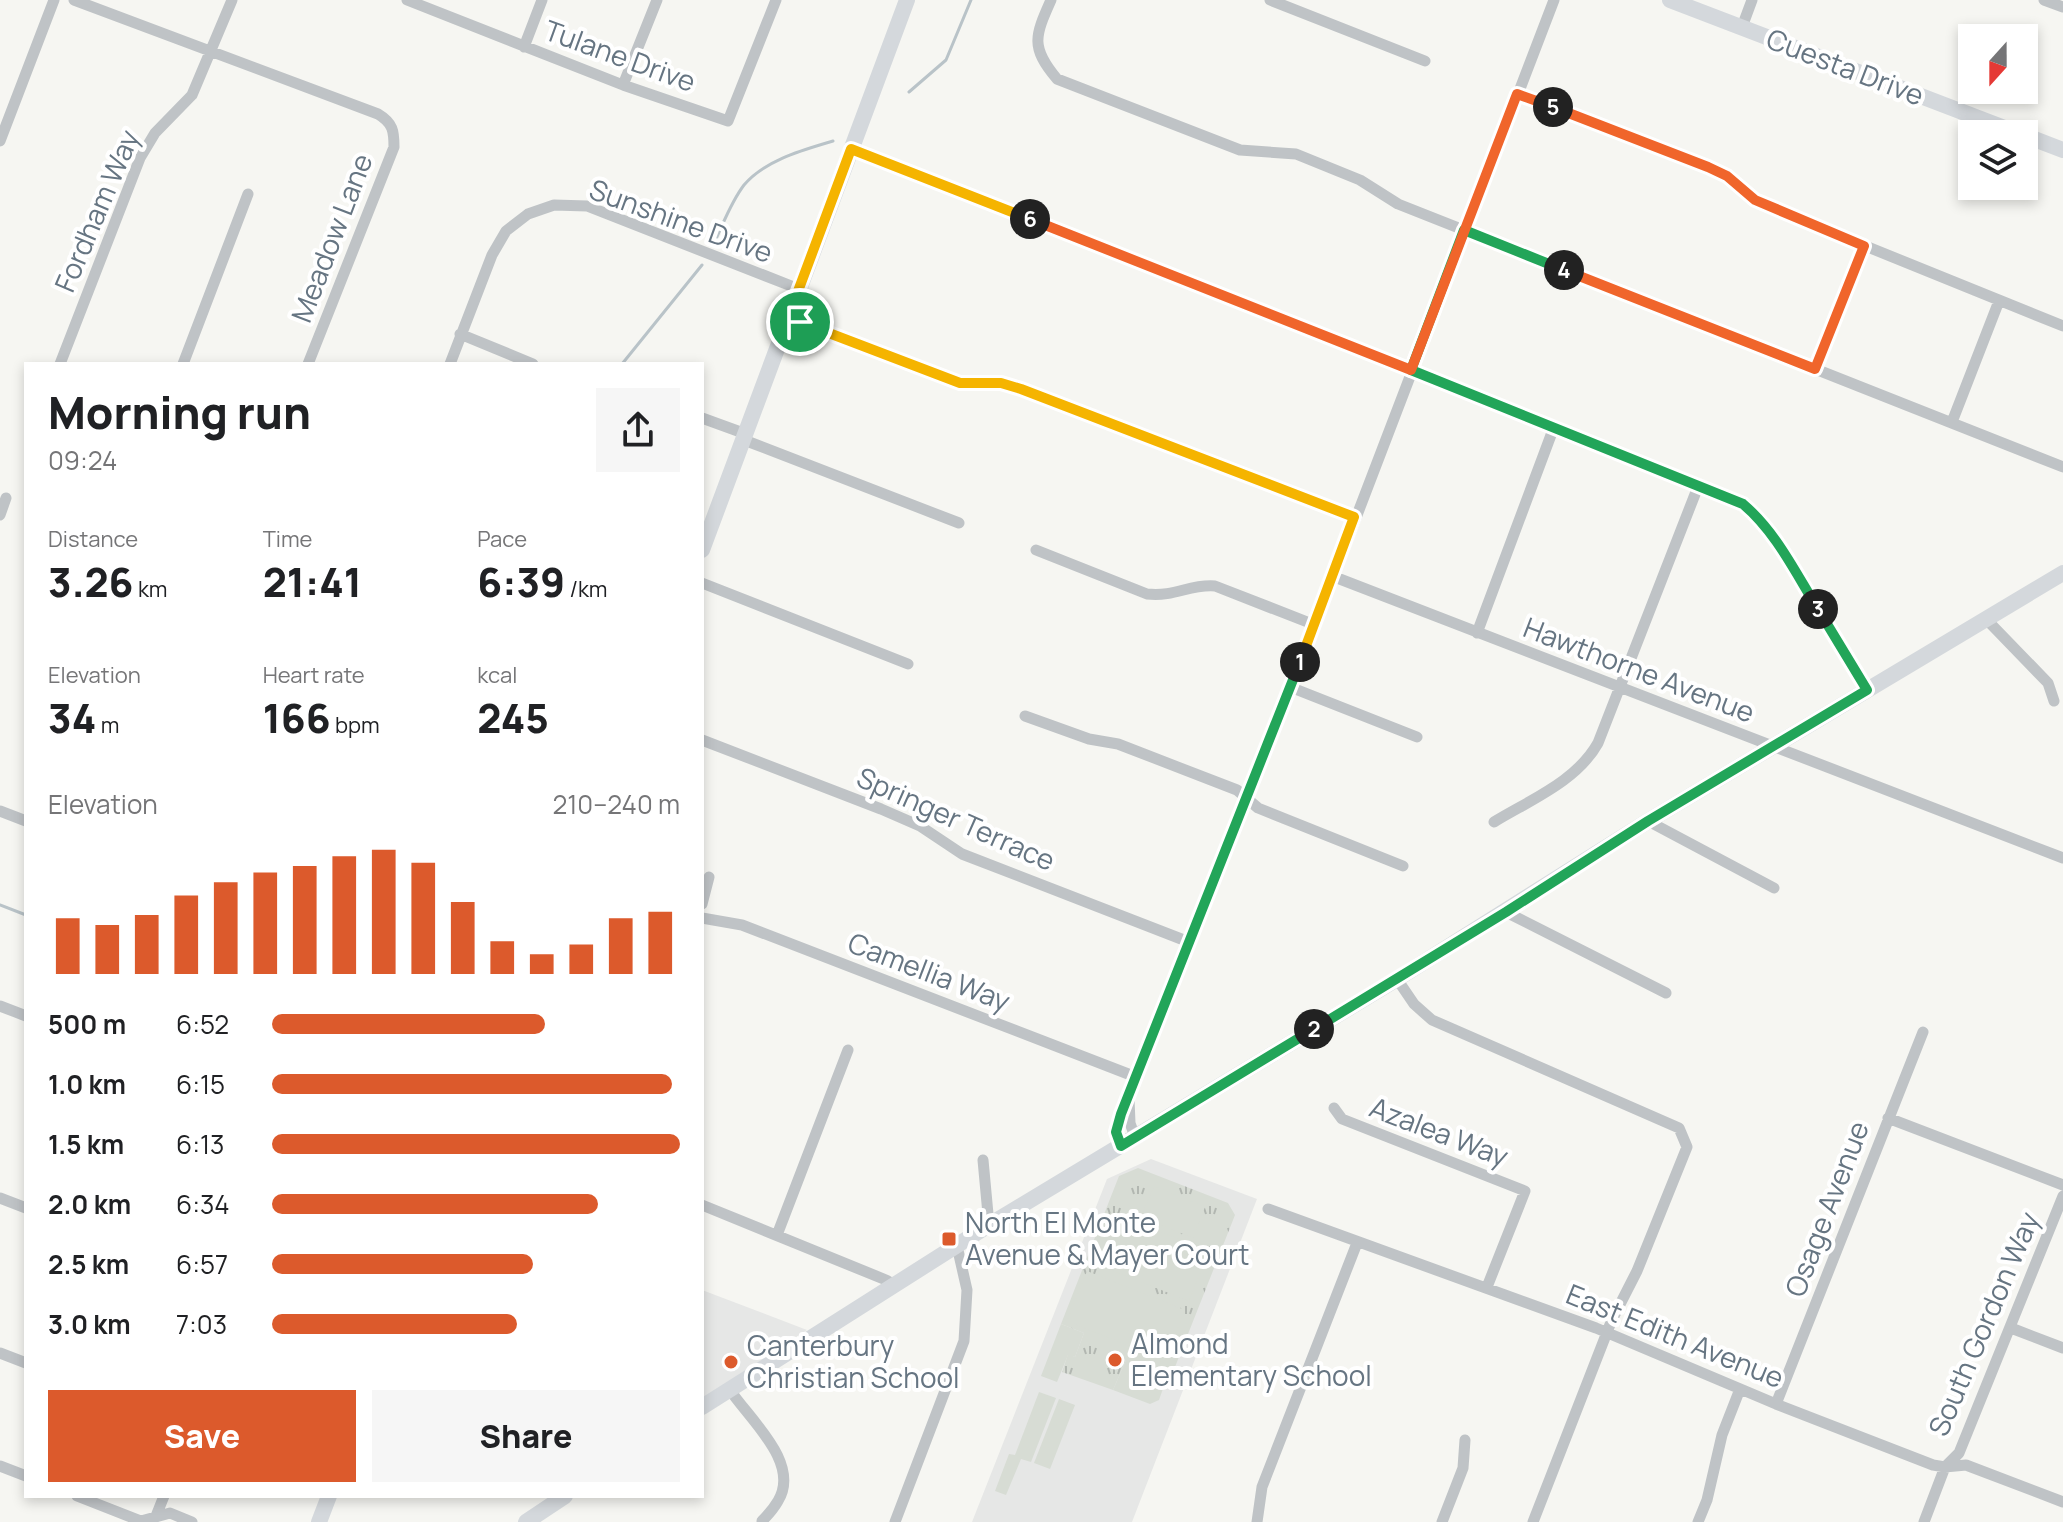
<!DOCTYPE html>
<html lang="en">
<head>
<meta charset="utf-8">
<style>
  body { margin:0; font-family:Manrope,sans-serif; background:#f6f6f6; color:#202124; height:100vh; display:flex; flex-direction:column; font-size:30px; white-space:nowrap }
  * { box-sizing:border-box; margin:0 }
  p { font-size:26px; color:#757577 }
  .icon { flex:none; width:44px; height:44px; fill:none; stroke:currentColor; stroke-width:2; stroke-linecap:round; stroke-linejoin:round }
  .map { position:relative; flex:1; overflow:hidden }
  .sheet { position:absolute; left:24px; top:362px; width:680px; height:1136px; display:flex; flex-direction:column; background:#fff; border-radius:0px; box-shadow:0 4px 12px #0003 }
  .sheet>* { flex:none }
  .needle { width:52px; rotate:201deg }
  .fabs { position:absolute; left:1958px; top:24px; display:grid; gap:16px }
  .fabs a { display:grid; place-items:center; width:80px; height:80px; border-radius:0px; background:#fff; box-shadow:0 4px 12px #0003; font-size:40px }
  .pin { position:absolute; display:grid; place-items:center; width:68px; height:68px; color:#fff; margin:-34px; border:4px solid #fff; border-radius:50%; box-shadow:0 2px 8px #0007 }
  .km { position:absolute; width:40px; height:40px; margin:-20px; border-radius:50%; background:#222; color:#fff; font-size:22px; line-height:40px; text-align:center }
  .round { display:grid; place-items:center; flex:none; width:84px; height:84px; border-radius:0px; background:#f6f6f6 }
  .overview { display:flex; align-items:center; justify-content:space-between; height:136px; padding:0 24px }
  h1 { font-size:44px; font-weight:800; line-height:60px }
  .metrics { display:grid; grid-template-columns:repeat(3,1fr); gap:12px; height:136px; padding:8px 24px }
  .metrics div { display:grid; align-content:center }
  .metrics b { font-size:40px; font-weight:800 }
  .metrics small { font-size:22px; font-weight:400 }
  .metrics p { font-size:22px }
  .chart { height:224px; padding:16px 24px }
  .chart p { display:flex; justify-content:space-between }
  .chart svg { width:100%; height:144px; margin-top:8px; stroke:#dc5a2c; stroke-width:6 }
  .cta { display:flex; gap:16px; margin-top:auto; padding:16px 24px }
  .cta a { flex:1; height:92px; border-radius:0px; background:#dc5a2c; color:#fff; font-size:32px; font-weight:800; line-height:92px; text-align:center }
  .cta a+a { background:#f6f6f6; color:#202124 }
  ul { padding:0 24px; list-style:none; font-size:26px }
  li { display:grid; grid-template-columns:128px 96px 1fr; align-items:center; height:60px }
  li i { height:20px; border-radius:10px; background:#dc5a2c }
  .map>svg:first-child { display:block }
</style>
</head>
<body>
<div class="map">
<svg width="2063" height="1522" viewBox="0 0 2063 1522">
  <defs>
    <pattern id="grass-tufts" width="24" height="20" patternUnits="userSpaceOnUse" patternTransform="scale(2)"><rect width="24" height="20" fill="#d7dcd4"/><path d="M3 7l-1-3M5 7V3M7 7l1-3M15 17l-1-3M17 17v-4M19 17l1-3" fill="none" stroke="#b2b7b1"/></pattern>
  </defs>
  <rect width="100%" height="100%" fill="#f6f6f2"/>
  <path fill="#e6e7e6" d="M1151 1159 1257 1199 1132 1522H972L1107 1179Z
    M702 1290 807 1330 705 1398 702 1393Z"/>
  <path fill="url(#grass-tufts)" d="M1138 1168 1228 1203 1235 1215 1175 1367 1126 1360 1113 1390 1062 1372 1068 1354 1075 1357 1084 1333 1061 1324 1119 1176Z"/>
  <path fill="#d7dcd4" d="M1154 1186 1205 1207 1193 1238 1141 1217Z
    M1111 1212 1209 1251 1189 1301 1091 1262Z
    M1087 1271 1185 1310 1165 1360 1067 1321Z
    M1061 1324 1084 1333 1075 1357 1068 1355 1057 1382 1041 1376Z
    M1132 1353H1142L1171 1366 1159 1400 1150 1404 1113 1390 1126 1360Z
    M1039 1392 1056 1398 1031 1462 1021 1459 1006 1495 995 1491 1009 1454 1015 1455Z
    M1059 1399 1075 1405 1050 1469 1034 1463Z"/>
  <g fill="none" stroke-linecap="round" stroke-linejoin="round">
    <path stroke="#b9c3c8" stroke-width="3" d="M909 92 946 60 971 0
      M715 241C724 222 731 202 744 185 765 160 803 150 833 141
      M622 364 702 265
      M0 905 26 915"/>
    <path stroke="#bfc3c6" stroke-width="11" d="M74 0 378 114C393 123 394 131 394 147L308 364
      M407 0 623 85 728 121 776 0
      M1051 0C1035 36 1030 47 1057 79L1240 150 1296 154 1360 180 1398 204 2063 467
      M1270 0 1425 61
      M2044 0 2063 7
      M1742 27 1752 0
      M524 47 542 0
      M623 85 657 0
      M1517 94 1708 167 1727 176 1755 200 1779 211 2063 326
      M0 141 54 0
      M851 149 1699 484C1729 497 1752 508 1772 534L1867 690
      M788 318 960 383H1001L1021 389 1354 517
      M460 334 533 364
      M60 364 140 158 155 133 192 95 232 0
      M183 364 248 194
      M450 364 492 255 506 231 528 214 554 205 587 206 799 289
      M1815 369 1864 246
      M702 418 746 434
      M1952 422 1999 301
      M744 440 959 523
      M0 515 6 498
      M1036 550 1147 594C1176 597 1189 584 1215 586L1315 625
      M1332 576 2063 858
      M702 583 908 664
      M1986 619 2048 683 2054 701
      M1477 633 1554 427
      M1290 687 1417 737
      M1025 716 1089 739 1118 744 1237 790 1258 808 1403 866
      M702 740 881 809 920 826 962 854 1189 942
      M0 811 26 821
      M1648 821 1774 888
      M1494 822C1530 800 1577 781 1598 743L1699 484
      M702 904 709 877
      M1506 912 1666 993
      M702 918 742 925 1136 1077
      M1397 979 1414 1004 1432 1020 1679 1128 1687 1147 1637 1271 1611 1322 1533 1522
      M0 1006 26 1016
      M1129 1099 1130 1123 1135 1137
      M1334 1108 1342 1119 1525 1191 1487 1287
      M1888 1118 2063 1185
      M1121 1146 1116 1132 1121 1114 1315 625 1554 0
      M983 1160 989 1225
      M0 1198 26 1208
      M702 1205 886 1280 896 1286
      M1268 1209 1596 1328 1776 1404 1933 1465 1945 1467 1966 1465 2063 1502
      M777 1235 848 1050
      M2011 1328 2063 1348
      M0 1353 26 1363
      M730 1390C750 1420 801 1463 778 1501 774 1508 768 1515 762 1521
      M1776 1404 1923 1032
      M0 1466 26 1476
      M77 1496 141 1521 170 1513 192 1522
      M154 1521 164 1496
      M895 1522 964 1341 967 1290 957 1246
      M1257 1522 1262 1487 1357 1243
      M1442 1522 1463 1468 1465 1440
      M1698 1522 1707 1500 1722 1435 1740 1389
      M1924 1522 1945 1467 1959 1453 2063 1196"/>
    <path stroke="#d4d8dc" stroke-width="16" d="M1670 0 2020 134
      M2024 135 2063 150
      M702 550 907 0
      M702 1407 989 1225 1397 979 1648 821 2063 573
      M319 1522 329 1496
      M526 1522 565 1496"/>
  </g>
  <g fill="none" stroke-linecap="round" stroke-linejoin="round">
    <defs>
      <path id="split-1" d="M800 322 960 383H1001L1021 389 1354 517 1300 662"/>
      <path id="split-2" d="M1300 662 1121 1114 1116 1132 1121 1146 1314 1029"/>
      <path id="split-3" d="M1314 1029 1506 912 1648 821 1867 690 1818 609"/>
      <path id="split-4" d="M1564 270 1464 230 1411 370 1743 504C1776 532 1795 572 1818 609"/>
      <path id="split-5" d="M1553 107 1708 167 1727 176 1755 200 1864 246 1815 369 1564 270"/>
      <path id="split-6" d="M1030 219 1411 370 1517 94 1553 107"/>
      <path id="split-7" d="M800 322 788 318 851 149 1030 219"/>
    </defs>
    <use href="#split-1" stroke="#fff" stroke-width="16"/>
    <use href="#split-2" stroke="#fff" stroke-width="16"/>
    <use href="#split-3" stroke="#fff" stroke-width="16"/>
    <use href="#split-4" stroke="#fff" stroke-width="16"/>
    <use href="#split-5" stroke="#fff" stroke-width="16"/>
    <use href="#split-6" stroke="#fff" stroke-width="16"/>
    <use href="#split-7" stroke="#fff" stroke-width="16"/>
    <use href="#split-1" stroke="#f5b400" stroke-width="10"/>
    <use href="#split-2" stroke="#22a559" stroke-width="10"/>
    <use href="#split-3" stroke="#22a559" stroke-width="10"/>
    <use href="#split-4" stroke="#22a559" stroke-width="10"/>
    <use href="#split-5" stroke="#f0652b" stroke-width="10"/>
    <use href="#split-6" stroke="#f0652b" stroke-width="10"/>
    <use href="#split-7" stroke="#f5b400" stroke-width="10"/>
  </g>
  <g fill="#dc5a2c" stroke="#fff" stroke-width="3">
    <rect x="941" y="1231" width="16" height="16" rx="4"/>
    <circle cx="1115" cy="1360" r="8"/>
    <circle cx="731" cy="1362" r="8"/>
  </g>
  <g text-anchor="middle" stroke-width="8" stroke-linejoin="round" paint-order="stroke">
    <g font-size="28" fill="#667582" stroke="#fff">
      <text transform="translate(620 56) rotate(20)" y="10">Tulane Drive</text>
      <text transform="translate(1845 67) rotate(21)" y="10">Cuesta Drive</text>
      <text transform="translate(97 211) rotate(-67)" y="10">Fordham Way</text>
      <text transform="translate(681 221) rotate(20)" y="10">Sunshine Drive</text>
      <text transform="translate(332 238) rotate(-69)" y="10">Meadow Lane</text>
      <text transform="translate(1639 670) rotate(21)" y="10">Hawthorne Avenue</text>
      <text transform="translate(956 819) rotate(24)" y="10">Springer Terrace</text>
      <text transform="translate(929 972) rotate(21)" y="10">Camellia Way</text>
      <text transform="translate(1439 1132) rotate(21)" y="10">Azalea Way</text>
      <text transform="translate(1827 1209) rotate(-69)" y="10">Osage Avenue</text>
      <text transform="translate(1984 1324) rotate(-67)" y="10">South Gordon Way</text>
      <text transform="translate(1675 1336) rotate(22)" y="10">East Edith Avenue</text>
    </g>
    <g font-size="28" fill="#667582" stroke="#fff" text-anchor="start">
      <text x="965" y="1233">North El Monte<tspan x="965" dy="32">Avenue &amp; Mayer Court</tspan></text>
      <text x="1131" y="1354">Almond<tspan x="1131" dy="32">Elementary School</tspan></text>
      <text x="747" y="1356">Canterbury<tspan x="747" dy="32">Christian School</tspan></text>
    </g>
  </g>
</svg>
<div class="fabs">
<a><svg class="needle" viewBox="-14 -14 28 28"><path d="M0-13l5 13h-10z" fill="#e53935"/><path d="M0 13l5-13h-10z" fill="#757577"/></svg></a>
<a><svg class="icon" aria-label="layers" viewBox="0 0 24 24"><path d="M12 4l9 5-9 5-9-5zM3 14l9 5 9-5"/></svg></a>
</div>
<div class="pin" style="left:800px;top:322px;background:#1e9e55"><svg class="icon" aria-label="arrive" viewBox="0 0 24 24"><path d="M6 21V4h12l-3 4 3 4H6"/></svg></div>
<b class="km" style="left:1300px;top:662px">1</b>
<b class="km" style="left:1314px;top:1029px">2</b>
<b class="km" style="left:1818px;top:609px">3</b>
<b class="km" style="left:1564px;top:270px">4</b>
<b class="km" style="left:1553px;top:107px">5</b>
<b class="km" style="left:1030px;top:219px">6</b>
<section class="sheet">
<div class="overview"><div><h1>Morning run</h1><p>09:24</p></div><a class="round"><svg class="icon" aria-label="share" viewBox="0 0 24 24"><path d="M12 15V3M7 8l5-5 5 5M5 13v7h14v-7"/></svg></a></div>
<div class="metrics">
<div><p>Distance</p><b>3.26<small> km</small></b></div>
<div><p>Time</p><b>21:41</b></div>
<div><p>Pace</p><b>6:39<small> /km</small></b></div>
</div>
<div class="metrics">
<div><p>Elevation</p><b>34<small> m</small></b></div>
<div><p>Heart rate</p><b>166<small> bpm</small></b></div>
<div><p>kcal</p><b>245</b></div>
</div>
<div class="chart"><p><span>Elevation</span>210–240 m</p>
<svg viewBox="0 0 160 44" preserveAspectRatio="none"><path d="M5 44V27M15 44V29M25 44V26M35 44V20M45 44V16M55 44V13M65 44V11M75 44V8M85 44V6M95 44V10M105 44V22M115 44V34M125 44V38M135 44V35M145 44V27M155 44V25"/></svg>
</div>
<ul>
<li><b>500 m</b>6:52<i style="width:67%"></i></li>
<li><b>1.0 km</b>6:15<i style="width:98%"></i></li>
<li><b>1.5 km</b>6:13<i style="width:100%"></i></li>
<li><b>2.0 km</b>6:34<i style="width:80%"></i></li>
<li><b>2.5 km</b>6:57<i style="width:64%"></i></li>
<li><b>3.0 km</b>7:03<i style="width:60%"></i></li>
</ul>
<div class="cta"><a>Save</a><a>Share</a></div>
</section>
</div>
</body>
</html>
